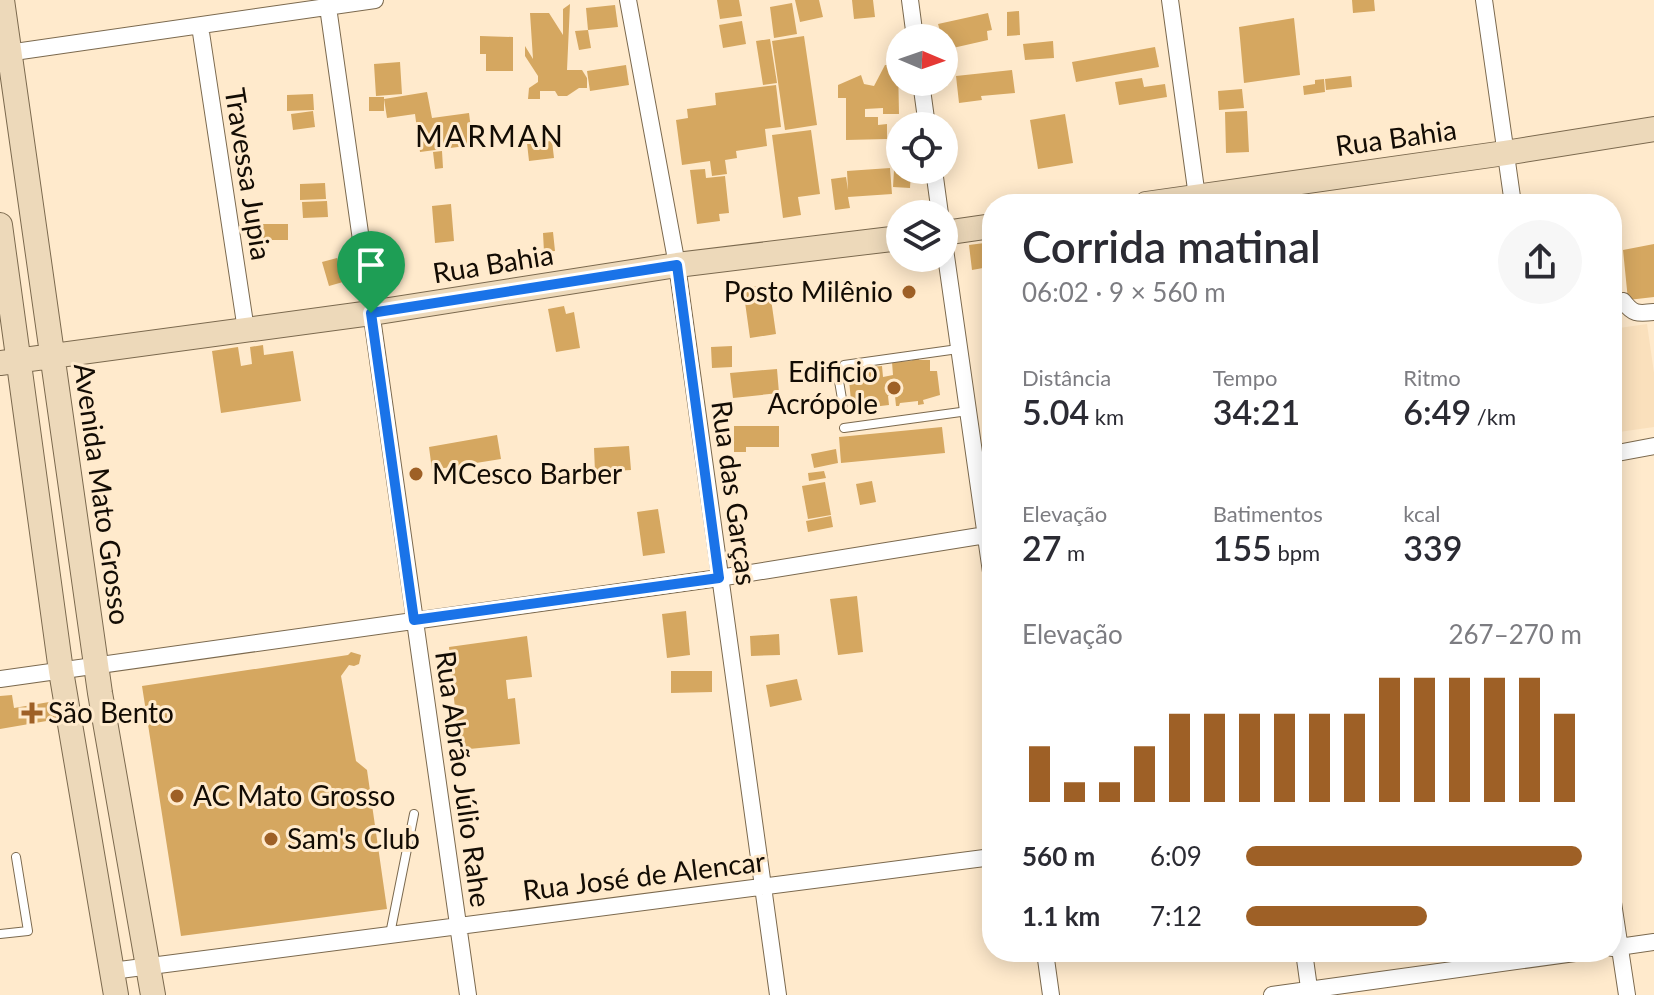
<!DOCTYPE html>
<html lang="pt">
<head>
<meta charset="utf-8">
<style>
  body { margin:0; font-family:Lato,sans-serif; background:#f7f7f7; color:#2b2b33; height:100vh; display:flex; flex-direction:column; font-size:30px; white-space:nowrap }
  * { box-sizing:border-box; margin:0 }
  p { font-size:26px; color:#7c7c81 }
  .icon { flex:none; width:44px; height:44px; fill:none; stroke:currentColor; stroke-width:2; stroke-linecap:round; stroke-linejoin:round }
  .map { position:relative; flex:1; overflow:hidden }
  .side { position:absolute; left:982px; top:194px; width:640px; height:768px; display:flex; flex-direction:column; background:#fff; border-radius:32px; box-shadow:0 4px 20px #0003 }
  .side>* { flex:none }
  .needle { width:52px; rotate:92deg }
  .buttons { position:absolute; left:886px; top:24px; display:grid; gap:16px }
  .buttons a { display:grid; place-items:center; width:72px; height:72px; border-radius:50%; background:#fff; box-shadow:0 4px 20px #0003; font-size:40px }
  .pin { position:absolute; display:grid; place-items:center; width:68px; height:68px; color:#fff; margin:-82px -34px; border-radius:50% 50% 50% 0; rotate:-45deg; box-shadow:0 0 8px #0007 }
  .pin .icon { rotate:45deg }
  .round { display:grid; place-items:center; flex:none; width:84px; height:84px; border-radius:42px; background:#f7f7f7 }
  .head { display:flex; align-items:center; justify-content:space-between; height:136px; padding:0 40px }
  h1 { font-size:44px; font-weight:600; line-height:60px }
  .stats { display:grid; grid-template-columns:repeat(3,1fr); gap:12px; height:136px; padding:8px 40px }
  .stats div { display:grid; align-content:center }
  .stats b { font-size:34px; font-weight:600 }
  .stats small { font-size:22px; font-weight:400 }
  .stats p { font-size:22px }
  .chart { height:224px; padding:16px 40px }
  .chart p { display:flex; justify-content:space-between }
  .chart svg { width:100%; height:144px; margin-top:8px; stroke:#9e6026; stroke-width:6 }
  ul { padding:0 40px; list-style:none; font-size:26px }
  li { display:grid; grid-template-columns:128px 96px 1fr; align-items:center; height:60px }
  li i { height:20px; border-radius:10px; background:#9e6026 }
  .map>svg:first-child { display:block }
</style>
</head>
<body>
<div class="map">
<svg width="1654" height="995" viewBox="0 0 1654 995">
  <rect width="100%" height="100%" fill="#ffeacc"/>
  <path fill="#fae0bc" d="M1647 324 1654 373V427L1612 433V329Z"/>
  <path fill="#d5a760" d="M717 0H739L742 16 720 19Z
    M795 0H819L823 17 800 22Z
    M852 0H873L875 17 854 19Z
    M1352 0H1374L1375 11 1353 13Z
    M792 3 797 34 774 38 770 7Z
    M570 4 567 70H582L587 78V88H579L567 96H558L555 91H540V99H528L529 88 538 82V76L525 56V46L533 59 530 13H549L563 35V9Z
    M615 5 618 27 588 30 586 8Z
    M1019 11 1020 35 1007 36V12Z
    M988 13 992 30 987 31 988 40 944 50V38H942L938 24Z
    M1294 18 1300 75 1244 83 1239 27Z
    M742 21 746 44 723 48 719 25Z
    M588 30 591 48 579 50 575 31Z
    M480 36 513 37V71H486V54H480Z
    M804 36 817 125 785 130 772 41Z
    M770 39 777 83 763 85 756 41Z
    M1053 41 1054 58 1025 60 1023 44Z
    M1155 47 1159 67 1076 82 1072 62Z
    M400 62 402 94 376 96 374 64Z
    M626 65 629 85 590 91 587 71Z
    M885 65H898L899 114H883V108L865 109V117H878V125L887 124V139L846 140V98H838V85L861 75 864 84 874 86Z
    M1012 70 1015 93 981 96 982 100 959 103 956 76Z
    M1351 76 1352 87 1326 90 1325 79Z
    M1142 78 1144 87 1165 84 1167 97 1119 105 1115 82Z
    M1324 79 1325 92 1304 95 1303 86 1315 84V80Z
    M776 85 781 127 765 129 767 146 736 151 737 158 725 160 727 174 712 176 710 161 682 165 676 120 688 118 687 109 716 105 715 93Z
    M1242 89 1244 108 1219 110 1218 91Z
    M427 92 432 118 469 113 473 145 420 152 415 114 387 118 384 99Z
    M313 94 314 110 287 111V95Z
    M369 97H384V111H369Z
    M313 111 315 127 293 130 291 114Z
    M1247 111 1249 152 1226 153 1225 112Z
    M1065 114 1073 163 1038 169 1030 120Z
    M811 130 820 194 798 197 801 215 783 218 772 135Z
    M552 141 554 158 529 161 527 143Z
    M442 151 443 168 435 169 433 152Z
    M890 168 892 194 848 197 850 208 835 210 831 179 846 177 848 190 847 171Z
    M705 169 706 178 725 176 729 213 719 214 720 221 697 224 690 170Z
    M894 170 911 171 910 188 893 187Z
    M325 183 326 199 300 200V184Z
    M327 201 328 217 303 218 302 202Z
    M451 204 454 241 435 243 432 206Z
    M263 224H288V240H263Z
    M553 232 555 251 544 252 543 233Z
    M992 242V312H988L983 268 972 270 969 245Z
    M1654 244V297L1628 300 1623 250Z
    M337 258 343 282 329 286 322 262Z
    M769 285 776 334 750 338 743 288Z
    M564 306 566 314 574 312 580 348 556 352 548 309Z
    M263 345 264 355 293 351 301 401 221 413 212 351 238 347 241 366 252 364 250 347Z
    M732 346V367L712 368 711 347Z
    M918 357 919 360H930V371H937L940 395 923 400 924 404 918 405V401L900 403 899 406H896L895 396H888L889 405 864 408 863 399 851 400 849 381 860 380 859 368 882 366 883 377 893 375 892 362 911 361Z
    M777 369 779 393 733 398 730 373Z
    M734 426H779V447H746V452H734Z
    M942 427 945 453 841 463 839 437Z
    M497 435 501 459 432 470 429 447Z
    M629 446 631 470 595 472 594 448Z
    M836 449 838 463 814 468 811 454Z
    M824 471 826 478 809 481 808 473Z
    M872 481 876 502 860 505 856 484Z
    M825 482 831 515 808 519 802 486Z
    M658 509 665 553 643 556 637 512Z
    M831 516 833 527 808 532 806 521Z
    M857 596 863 652 838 655 830 599Z
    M686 611 690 655 667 658 662 614Z
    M779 634 780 655 751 656 750 636Z
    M527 636 532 677 506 680 508 699 515 698 520 744 459 750 449 647Z
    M351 652 361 655 359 664 354 666 349 665 341 676 356 761 367 770 387 909 181 936 142 686 348 655Z
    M671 671H712V692L671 693Z
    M797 679 802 700 770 707 766 685Z
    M12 695 14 708 61 700 64 718 0 729V696Z"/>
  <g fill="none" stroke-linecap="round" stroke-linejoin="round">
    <defs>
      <path id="lane" d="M843 405 839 381 844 365 958 349
        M844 428 968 411
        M0 934 28 931 16 857
        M390 934 414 814"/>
      <path id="street" d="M327 0 468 995
        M628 0 677 265 778 995
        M910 0 915 38
        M1170 0 1198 204
        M1484 0 1513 204
        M200 26 246 330
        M0 54 375 0
        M921 82 927 126
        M934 170 940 214
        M944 242 992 579
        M1623 301C1633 314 1637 314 1654 312
        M1612 454 1654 446
        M0 679 719 578 992 534
        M1612 896 1627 995
        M1612 948 1654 942
        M1045 952 1051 995
        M1304 952 1310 995
        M112 971 992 857
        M1272 995 1582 952"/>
      <path id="secondary" d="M2 0 100 693 153 995
        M1146 204 1505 153 1654 129
        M0 225 61 671 116 995
        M944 233 992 226
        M0 363 371 313 677 265 900 238"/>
    </defs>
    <use href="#lane" stroke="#7b694e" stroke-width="10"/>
    <use href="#street" stroke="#7b694e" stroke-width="18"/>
    <use href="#secondary" stroke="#7b694e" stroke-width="26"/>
    <use href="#lane" stroke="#fff" stroke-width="8"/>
    <use href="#street" stroke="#fff" stroke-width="16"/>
    <use href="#secondary" stroke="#edd9ba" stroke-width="24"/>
  </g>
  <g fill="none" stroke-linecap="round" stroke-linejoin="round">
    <defs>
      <path id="route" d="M677 265 719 578 414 620 371 313Z"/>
    </defs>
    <use href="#route" stroke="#fff" stroke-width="16"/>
    <use href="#route" stroke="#1a73e8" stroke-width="10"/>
  </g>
  <g fill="#9e6026" stroke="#ffeacc" stroke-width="3">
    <circle cx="909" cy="292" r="8"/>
    <circle cx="894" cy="388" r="8"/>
    <circle cx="416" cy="474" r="8"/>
    <path d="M28 701h8v8h8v8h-8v8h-8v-8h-8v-8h8z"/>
    <circle cx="177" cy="796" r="8"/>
    <circle cx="271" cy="839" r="8"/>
  </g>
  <g text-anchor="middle" stroke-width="6" stroke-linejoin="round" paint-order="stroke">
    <g font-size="28" fill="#130c04" stroke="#ffeacc">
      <text transform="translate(1396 138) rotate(-8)" y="10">Rua Bahia</text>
      <text transform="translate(248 174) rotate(81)" y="10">Travessa Jupia</text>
      <text transform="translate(493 264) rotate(-9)" y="10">Rua Bahia</text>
      <text transform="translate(734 493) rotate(82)" y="10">Rua das Garças</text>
      <text transform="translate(102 494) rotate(82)" y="10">Avenida Mato Grosso</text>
      <text transform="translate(463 779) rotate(82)" y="10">Rua Abrão Júlio Rahe</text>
      <text transform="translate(644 876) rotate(-7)" y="10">Rua José de Alencar</text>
    </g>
    <g font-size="28" fill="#130c04" stroke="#ffeacc" text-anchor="start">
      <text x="893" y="302" text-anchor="end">Posto Milênio</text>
      <text x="878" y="382" text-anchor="end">Edificio<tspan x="878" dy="32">Acrópole</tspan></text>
      <text x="432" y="484">MCesco Barber</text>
      <text x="48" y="723">São Bento</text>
      <text x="193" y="806">AC Mato Grosso</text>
      <text x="287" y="849">Sam's Club</text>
    </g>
    <g font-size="30" letter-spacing="2" fill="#130c04" stroke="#ffeacc">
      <text x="490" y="147">MARMAN</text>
    </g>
  </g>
</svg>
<div class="buttons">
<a><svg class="needle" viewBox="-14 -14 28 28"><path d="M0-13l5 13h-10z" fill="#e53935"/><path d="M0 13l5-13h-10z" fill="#7c7c81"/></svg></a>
<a><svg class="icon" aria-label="locate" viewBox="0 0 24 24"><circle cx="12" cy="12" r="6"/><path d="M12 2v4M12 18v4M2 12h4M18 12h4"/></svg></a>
<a><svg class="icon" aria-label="layers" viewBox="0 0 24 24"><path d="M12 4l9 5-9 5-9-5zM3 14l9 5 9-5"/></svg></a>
</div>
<div class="pin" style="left:371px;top:313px;background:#1e9e55"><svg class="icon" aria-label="arrive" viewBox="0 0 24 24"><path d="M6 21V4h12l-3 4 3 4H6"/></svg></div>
<section class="side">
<div class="head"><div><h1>Corrida matinal</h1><p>06:02 · 9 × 560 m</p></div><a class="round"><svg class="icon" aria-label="share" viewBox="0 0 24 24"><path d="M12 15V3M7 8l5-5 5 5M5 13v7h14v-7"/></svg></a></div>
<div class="stats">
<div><p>Distância</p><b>5.04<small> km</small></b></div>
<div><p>Tempo</p><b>34:21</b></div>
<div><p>Ritmo</p><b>6:49<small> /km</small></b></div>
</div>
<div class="stats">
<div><p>Elevação</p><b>27<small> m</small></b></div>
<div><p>Batimentos</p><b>155<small> bpm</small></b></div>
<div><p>kcal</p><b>339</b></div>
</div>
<div class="chart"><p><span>Elevação</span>267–270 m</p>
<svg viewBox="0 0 160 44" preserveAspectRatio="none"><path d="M5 44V27M15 44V38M25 44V38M35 44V27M45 44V17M55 44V17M65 44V17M75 44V17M85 44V17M95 44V17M105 44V6M115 44V6M125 44V6M135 44V6M145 44V6M155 44V17"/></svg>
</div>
<ul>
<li><b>560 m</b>6:09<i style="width:100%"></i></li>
<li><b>1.1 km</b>7:12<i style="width:54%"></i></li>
</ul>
</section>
</div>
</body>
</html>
